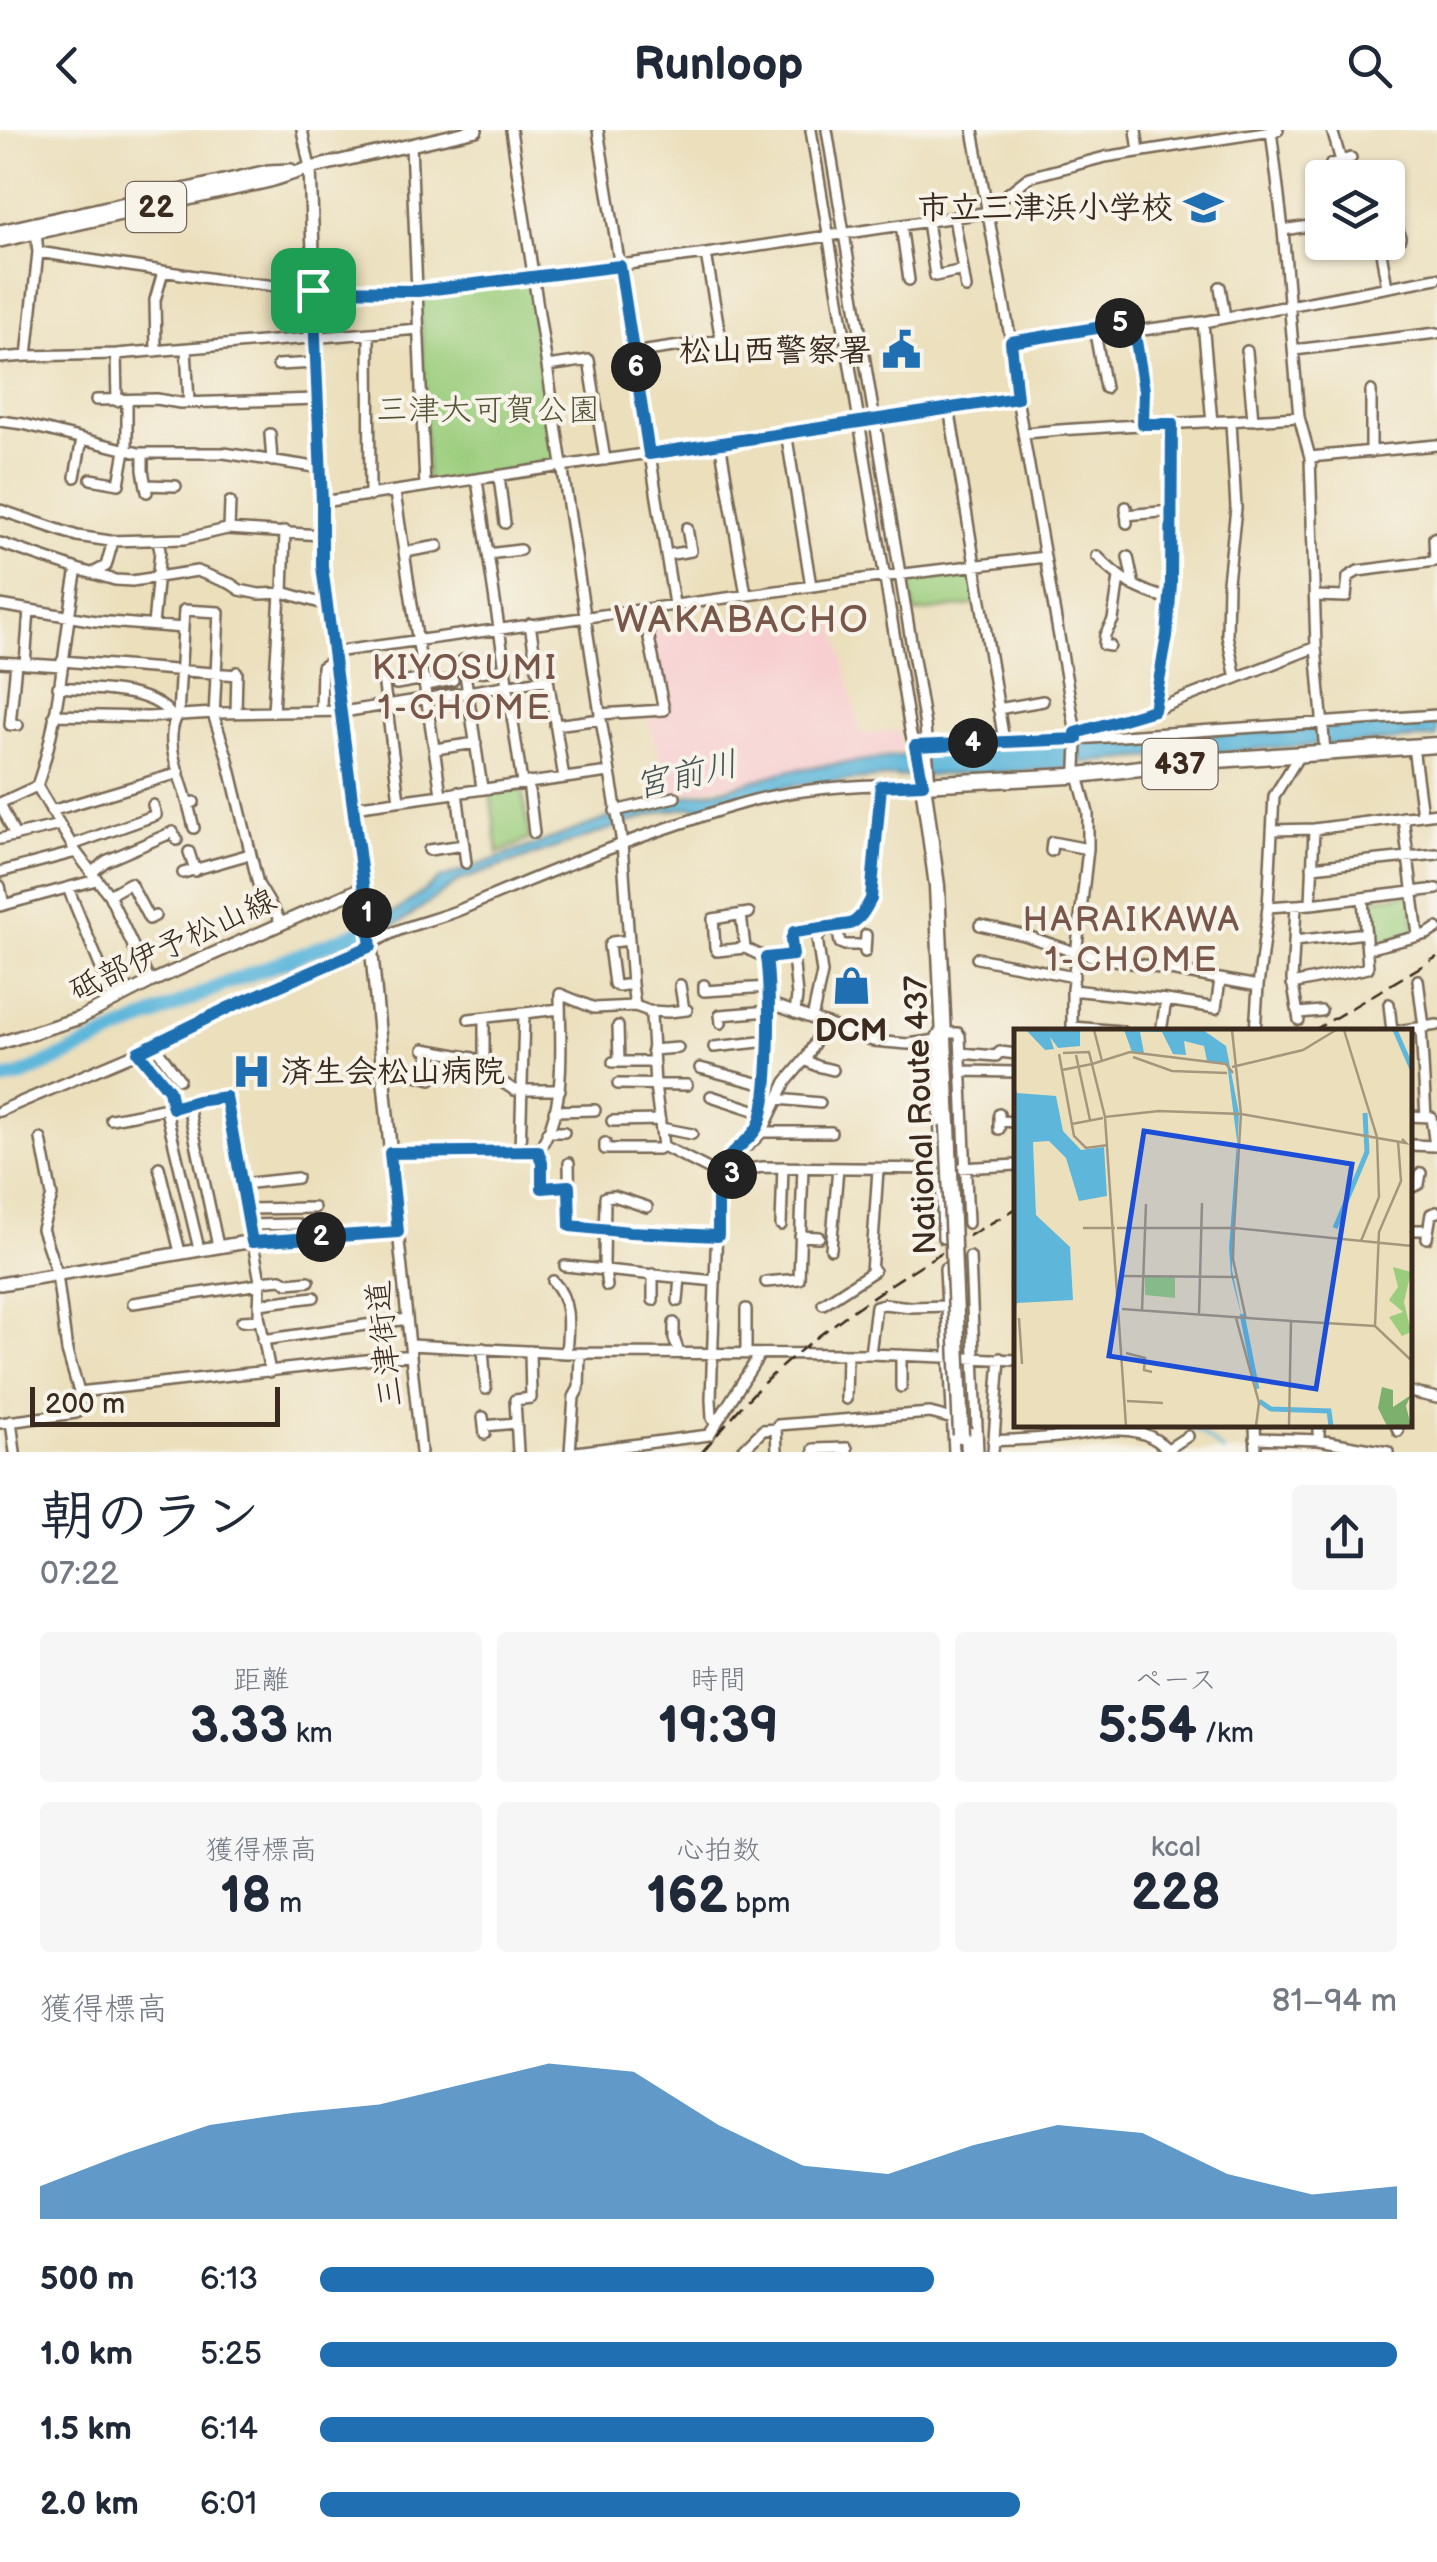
<!DOCTYPE html>
<html lang="ja">
<head>
<meta charset="utf-8">
<style>
  body { margin:0; font-family:"Balsamiq Sans","Klee One",sans-serif; background:#f6f6f7; color:#1f2937; height:100vh; display:flex; flex-direction:column; font-size:38px; white-space:nowrap }
  * { box-sizing:border-box; margin:0 }
  p { font-size:32px; color:#747a83 }
  .icon { flex:none; width:55px; height:55px; fill:none; stroke:currentColor; stroke-width:2; stroke-linecap:round; stroke-linejoin:round }
  .map { position:relative; height:1322px; overflow:hidden }
  .drawer { display:flex; flex-direction:column; background:#fff; flex:1 }
  .drawer>* { flex:none }
  .buttons { position:absolute; left:1305px; top:30px; display:grid; gap:20px }
  .buttons a { display:grid; place-items:center; width:100px; height:100px; border-radius:10px; background:#fff; box-shadow:0 2px 8px #0004; font-size:50px }
  .scale { position:absolute; left:30px; bottom:25px; width:250px; box-sizing:border-box; padding-left:10px; border:5px solid #3b2a1e; border-top:0; font-size:28px; line-height:35px; white-space:nowrap; color:#3b2a1e; -webkit-text-stroke:8px #f7f3e8; paint-order:stroke }
  .pin { position:absolute; display:grid; place-items:center; width:85px; height:85px; color:#fff; margin:-42px; border-radius:20px; box-shadow:0 5px 15px #0006 }
  .km { position:absolute; width:50px; height:50px; margin:-25px; border-radius:50%; background:#222; color:#fff; font-size:28px; line-height:50px; text-align:center }
  .round { display:grid; place-items:center; flex:none; width:105px; height:105px; border-radius:10px; background:#f6f6f7 }
  .headline { display:flex; align-items:center; justify-content:space-between; height:170px; padding:0 40px }
  h1 { font-size:55px; font-weight:800; line-height:75px }
  .stats { display:grid; grid-template-columns:repeat(3,1fr); gap:15px; height:170px; padding:10px 40px }
  .stats div { display:grid; align-content:center; border-radius:10px; background:#f6f6f7; text-align:center }
  .stats b { font-size:50px; font-weight:800 }
  .stats small { font-size:28px; font-weight:400 }
  .stats p { font-size:28px }
  .chart { height:280px; padding:20px 40px }
  .chart p { display:flex; justify-content:space-between }
  .chart svg { width:100%; height:180px; margin-top:10px; fill:#1f6fb2; opacity:.7 }
  ul { padding:0 40px; list-style:none; font-size:32px }
  li { display:grid; grid-template-columns:160px 120px 1fr; align-items:center; height:75px }
  li i { height:25px; border-radius:12px; background:#1f6fb2 }
  header { display:flex; justify-content:space-between; align-items:center; height:130px; padding:0 40px; background:#fff; font-size:45px; font-weight:800 }
  .map>svg:first-child { display:block }
</style>
</head>
<body>
<header><svg class="icon" aria-label="back" viewBox="0 0 24 24"><path d="M15 5l-7 7 7 7"/></svg>Runloop<svg class="icon" aria-label="search" viewBox="0 0 24 24"><circle cx="10" cy="10" r="6"/><path d="M15 15l6 6"/></svg></header>
<div class="map">
<svg width="1437" height="1322" viewBox="0 0 1437 1322">
  <rect width="100%" height="100%" fill="#f7f3e8"/>
  <filter id="ink" filterUnits="userSpaceOnUse"><feTurbulence type="fractalNoise" baseFrequency=".01" numOctaves="2"/><feDisplacementMap in="SourceGraphic" scale="20" xChannelSelector="R" yChannelSelector="G"/><feConvolveMatrix kernelMatrix="1 2 1 2 8 2 1 2 1" color-interpolation-filters="sRGB"/></filter>
  <filter id="wash" filterUnits="userSpaceOnUse"><feTurbulence type="fractalNoise" baseFrequency=".0048" numOctaves="4" result="noise"/><feDisplacementMap in="SourceGraphic" scale="40" xChannelSelector="R" yChannelSelector="G"/><feGaussianBlur stdDeviation="2.25" result="paint"/><feColorMatrix in="noise" values="0 0 0 0 0 0 0 0 0 0 0 0 0 0 0 0 0 1.4 0 .05"/><feComposite in="paint" operator="in"/></filter>
  <g filter="url(#wash)">
    <rect width="100%" height="100%" fill="#ebdfbc"/>
    <path fill="#f7cfd1" d="M787 482 791 499 834 490 861 605 899 600 902 622 671 666 648 588 666 583 651 500Z"/>
    <path fill="#9bcd7d" stroke="#6b7c4e" stroke-width="2.5" d="M531 150 559 334 427 354 420 163Z
      M973 438 979 474 915 483 908 448Z
      M522 658 530 709 498 723 490 662Z
      M1411 764 1416 803 1369 816 1366 769Z"/>
    <path fill="#5eb7db" stroke="#4c707c" stroke-width="2.5" d="M1437 590V607L1335 615 1316 613 1313 615 1076 633 1073 639 887 647 796 655 740 667 705 679 691 677 660 682 487 741 459 751 401 792 375 803 372 791 398 780 440 749 625 682 656 672 729 658 791 640 961 618 1076 613Z"/>
    <g fill="none" stroke-linecap="round" stroke-linejoin="round">
      <path stroke="#5eb7db" stroke-width="2.5" d="M1183 1294 1198 1301 1224 1322"/>
      <path stroke="#5eb7db" stroke-width="15" d="M0 950 19 946 222 855 380 794"/>
    </g>
  </g>
  <g filter="url(#ink)">
    <g fill="none" stroke-linecap="round" stroke-linejoin="round">
      <defs>
        <path id="minor" d="M302 0 310 38
          M511 0 600 584 622 713 632 854 635 876 649 881 651 886 655 955 663 1016 724 1047
          M598 0 674 474
          M827 0 925 596 930 654
          M973 0 1011 212 1017 268 1077 609 1076 638 1088 683V719L1072 860V902
          M1136 0 1139 21
          M1271 0 1283 100 1299 287 1310 327 1316 517 1325 622
          M1332 0 1341 31
          M411 15 425 356
          M1331 34 1351 28
          M954 87 966 158
          M927 91 935 146 963 140
          M901 95 909 150
          M1283 100 1322 94
          M38 122 221 150 313 160 417 161 706 124 983 83 1029 47 1105 27 1278 0
          M1220 157 1225 187
          M1387 157 1381 122C1386 115 1399 116 1400 107L1388 59
          M1203 192 1212 293
          M1094 197 1105 258
          M1135 201 1144 260 1143 293
          M369 204 370 366
          M1011 212 1133 192 1135 201 1203 192 1437 148
          M186 219 189 272
          M1294 220 1437 203
          M156 221 155 170 163 142
          M1247 221 1253 290
          M633 223 721 210 706 124
          M116 224 117 271
          M27 226 116 224 419 199
          M0 228 27 226 38 122 36 103
          M278 235 316 233
          M547 236 589 230 605 330
          M1371 261V322
          M96 270 157 269 180 273 318 269
          M127 270V320
          M949 277 1004 611
          M0 291 23 294 139 323H224L321 338
          M1231 292 1236 378 1228 452 1227 505 1236 548
          M786 302 811 456
          M1025 303C1116 294 1208 293 1299 287
          M270 304 272 331
          M720 312 746 465
          M143 323V340L147 362
          M1310 327 1437 315
          M75 347 82 309
          M499 347 505 393
          M91 349 119 354 125 320
          M477 350 522 653
          M146 355 176 356
          M395 363 441 664
          M322 372 1017 268
          M1126 377 1127 393
          M0 380 77 406 110 411 184 409 227 399 321 405
          M1126 385 1171 381
          M229 399 230 372
          M0 413 77 439
          M405 422 438 416
          M488 424 520 420
          M666 425 691 421 687 398
          M1097 426C1119 449 1138 461 1170 469
          M1128 427 1134 456
          M93 443 106 436 113 411
          M283 463 285 401
          M1315 466 1346 467 1348 447 1358 441 1435 431 1434 408 1437 407
          M0 475 96 491 183 498
          M530 494 537 539
          M153 495 160 421 158 410
          M1110 516 1104 515 1105 505 1113 490 1119 447
          M334 522 871 448 1045 427
          M463 530 482 658
          M62 531 237 545
          M0 532 61 536
          M16 533 10 595H18
          M25 534 29 480
          M479 542 506 538
          M383 548 399 670
          M396 554 425 549
          M426 555 453 550
          M58 557C91 560 150 557 171 585
          M998 579 1043 571
          M321 580 322 537 335 529
          M1154 580 1167 506 1171 452 1172 293
          M273 582 280 463
          M236 583 237 542
          M600 584 664 580 643 479
          M54 585 148 587 214 583 349 581 548 549 564 648
          M555 595 601 589
          M1076 603 1154 580 1316 517
          M922 616 1077 609 1437 585
          M1413 617 1422 685
          M435 619 476 613
          M528 652 534 703
          M37 656 76 722 109 765 150 852
          M457 662 466 733
          M194 672 188 674C181 648 162 609 178 585L184 480 219 482 214 587 227 626 258 754 282 794
          M0 673 37 656C61 587 63 511 77 439L115 450 132 451 197 441 231 454 240 460 259 464 286 463 327 475
          M0 673 15 706
          M188 674 194 698
          M353 677 609 642
          M51 681 179 643
          M615 681 675 667
          M1403 687 1418 805
          M1272 700 1314 699 1437 683
          M0 709 60 695
          M72 715 156 685 153 675
          M429 720 464 715
          M1051 721 1052 712 1088 719
          M189 722 195 741
          M1312 737 1437 724
          M0 742 76 722
          M91 743 106 731 173 702 177 710
          M183 743 250 724
          M0 756 4 775
          M68 758 114 870
          M109 765 130 753 149 789 155 786
          M1311 774 1314 699
          M0 776 96 750
          M1296 776 1292 850 1299 890
          M1268 777 1311 774 1437 759
          M749 783 713 789 715 817 717 821 745 818 766 828 793 825
          M741 784 745 818
          M980 795 1027 806 1077 823 1258 856
          M837 797 840 813 845 815H865
          M629 810 612 812 609 816 614 854 618 856 632 854
          M1294 811 1366 803
          M1367 819 1427 804 1437 798
          M865 822 866 805
          M977 828 1074 847
          M1418 850 1424 897
          M1292 854 1368 838 1363 768
          M680 855 684 880
          M704 855V861L769 857
          M1072 860 1166 870 1216 878 1220 850
          M769 873 873 911 908 914 937 910
          M1389 874 1392 902
          M649 881 668 882 687 880
          M795 883 797 866 791 805 798 800C814 799 843 802 857 791 863 786 867 776 871 769L881 655
          M1299 883 1321 881
          M484 888V940L514 960H560
          M469 889 560 879
          M812 889 822 843 817 808 824 800
          M721 893 720 885 769 881
          M618 896 619 932
          M1073 897 1121 901
          M1421 898 1426 987
          M1161 902 1166 870
          M1255 902 1258 856 1268 777 1274 666 1300 624
          M1391 902 1437 895
          M154 915 179 949
          M714 917 768 911
          M424 919 473 928
          M652 920 678 918
          M139 922 169 960 173 978
          M961 923 996 926 1000 922 1017 924
          M805 930 817 936 833 940
          M613 932H653
          M381 936 431 949
          M700 938 765 955
          M961 941 1017 942
          M463 944 467 927
          M424 947 430 920
          M618 954 687 955
          M711 966 763 983
          M778 969 820 973
          M189 980 218 1116
          M0 981 167 910 230 877 371 815C399 795 431 792 462 779 533 748 603 719 676 695 709 684 743 671 778 665 825 656 875 654 923 654L910 600 811 0
          M554 981 595 980
          M999 984V999
          M167 985 199 1119
          M1410 986 1429 987
          M111 989C150 983 187 972 226 967L260 1151 259 1185 270 1242
          M612 991 660 990
          M999 991 1017 992
          M661 998 692 1004
          M547 1002H564
          M762 1002H831
          M605 1013V1019H658L663 1016
          M749 1015 762 1002 786 952 807 927 825 893
          M1410 1015 1435 1016 1431 987
          M538 1021 542 1033V1057L569 1056
          M520 1022 524 885
          M390 1023 538 1021C568 978 560 913 560 864L594 878 635 876
          M569 1033 570 1096 630 1102 718 1106
          M159 1037 180 1122
          M733 1044 731 1026C738 1016 751 1009 757 998 771 976 771 857 766 828
          M242 1054 297 1048
          M1410 1058 1419 1054 1421 1043
          M246 1079 314 1078
          M249 1095 297 1094
          M781 1095 783 1037
          M1410 1100H1428
          M398 1101 421 1322
          M800 1106 819 1107
          M943 1108 937 906 939 903H958L960 906 968 1093
          M1427 1108 1431 1084 1437 1082
          M831 1119 838 1038
          M970 1127 978 1322
          M565 1136 715 1151
          M945 1138 954 1322
          M871 1143 878 1039
          M653 1144V1170
          M260 1151 281 1149 288 1153 309 1151
          M553 1151C572 1171 568 1198 566 1223
          M766 1152 799 1149 803 1037
          M607 1156 604 1133 605 1067 614 1066 647 1077
          M678 1171 680 1147
          M133 1173 260 1154
          M259 1174 314 1167
          M823 1174 874 1141
          M746 1179V1223
          M242 1191 260 1190
          M674 1193V1208L679 1223
          M263 1210 407 1189
          M410 1215 566 1223 870 1224 1017 1230
          M483 1218 486 1259
          M870 1224 876 1176 884 1174 911 1177 947 1176
          M901 1257V1225
          M79 1262 411 1225
          M1410 1262 1437 1268
          M846 1269 847 1224
          M483 1287 485 1304
          M11 1291 15 1322
          M0 1293 76 1283 80 1265 67 1221 57 1144 42 1099 52 1066 41 1009
          M1255 1294 1256 1322
          M1396 1294 1398 1301
          M716 1295 712 1288 711 1269 718 1065 724 1047 741 1040 763 1037 942 1039 1017 1035
          M484 1296 516 1293
          M776 1299 778 1295 930 1283 953 1289
          M1255 1308 1319 1310 1388 1322
          M1319 1310V1294
          M993 1311C1014 1310 1036 1309 1057 1307 1098 1303 1139 1287 1170 1322
          M1168 1319 1188 1306
          M518 1322 515 1270 531 1268 530 1221
          M570 1322 574 1267 579 1258 580 1223
          M576 1322 709 1305 760 1224
          M741 1322 763 1300 776 1299 777 1322
          M814 1322V1319L847 1318V1322
          M993 1322 1000 1228"/>
        <path id="major" d="M0 101 268 41 291 40
          M0 111 270 51 310 38 476 0
          M0 913 80 888 150 852 364 757
          M0 1154 241 1113 398 1101 371 815 322 436V372L310 38"/>
        <path id="highway" d="M948 995 937 756 923 654 1070 646 1202 631 1437 615
          M968 1304 969 1322"/>
      </defs>
      <use href="#minor" stroke="#796955" stroke-width="14"/>
      <use href="#major" stroke="#796955" stroke-width="16"/>
      <use href="#highway" stroke="#796955" stroke-width="19"/>
      <use href="#minor" stroke="#fff" stroke-width="9"/>
      <use href="#major" stroke="#fff" stroke-width="11"/>
      <use href="#highway" stroke="#fff" stroke-width="14"/>
      <path stroke="#3b2a1e" stroke-width="2.5" stroke-dasharray="15 8" stroke-linecap="butt" d="M1311 902 1437 827
        M702 1322C724 1297 745 1270 769 1248 843 1180 930 1128 1017 1078"/>
      <defs>
        <path id="highway-bridge" d="M948 995 961 1305"/>
      </defs>
      <use href="#highway-bridge" stroke="#796955" stroke-width="19" stroke-linecap="butt"/>
      <use href="#highway-bridge" stroke="#fff" stroke-width="14"/>
    </g>
  </g>
  <g fill="none" stroke-linecap="round" stroke-linejoin="round" filter="url(#ink)">
    <defs>
      <path id="route" d="M620 136 649 324 1017 268 1011 212 1133 192 1144 260 1143 294H1172L1171 454 1167 506 1154 580 1076 603 1077 609 915 616 923 654 881 656 871 769C865 780 861 789 850 794L794 802 791 810 793 825 766 828C771 857 771 976 757 998 751 1009 738 1016 730 1026L734 1044 724 1048 718 1066V1106L630 1102 570 1096 569 1056 542 1058V1033L538 1021 390 1023 398 1102 252 1112 226 967 197 971 173 978 169 960 138 922 230 877 371 816 322 436V372L313 160 418 161Z"/>
    </defs>
    <use href="#route" stroke="#fff" stroke-width="20"/>
    <use href="#route" stroke="#1f6fb2" stroke-width="12"/>
  </g>
  <defs>
    <symbol id="school-bare" viewBox="-9 -9 18 18"><path d="M0-5L7-2L0 1L-7-2ZM-4 1L0 2.5L4 1V4Q0 6-4 4Z" fill="#1f6fb2" stroke="#f7f3e8" stroke-width="2.5" paint-order="stroke"/></symbol>
    <symbol id="civic-bare" viewBox="-9 -9 18 18"><path d="M-.6-6.5H3V-4.5H.6V-3L4-1V1h2V6H-6V1h2V-1L-.6-3ZM-1.2 2.5V6h2.4V2.5Z" fill="#1f6fb2" stroke="#f7f3e8" stroke-width="2.5" paint-order="stroke"/></symbol>
    <symbol id="shop-bare" viewBox="-9 -9 18 18"><path d="M-5-2.5h2.3a2.7 3.5 0 0 1 5.4 0H5L5.5 6h-11ZM-1.5-2.5h3a1.5 2.3 0 0 0-3 0Z" fill="#1f6fb2" stroke="#f7f3e8" stroke-width="2.5" paint-order="stroke"/></symbol>
    <symbol id="hospital-bare" viewBox="-9 -9 18 18"><path d="M-5-5h3v3.5h4V-5h3V5h-3V1.5h-4V5h-3Z" fill="#1f6fb2" stroke="#f7f3e8" stroke-width="2.5" paint-order="stroke"/></symbol>
  </defs>
  <g fill-rule="evenodd">
    <use href="#school-bare" x="1176" y="50" width="55" height="55"/>
    <use href="#civic-bare" x="874" y="192" width="55" height="55"/>
    <use href="#shop-bare" x="824" y="828" width="55" height="55"/>
    <use href="#hospital-bare" x="224" y="914" width="55" height="55"/>
  </g>
  <g text-anchor="middle" stroke-width="8" stroke-linejoin="round" paint-order="stroke">
    <g fill="#f7f3e8" stroke="#73665b" stroke-width="2.5">
      <rect x="126" y="52" width="60" height="50" rx="8"/>
      <rect x="1142.5" y="609" width="75" height="50" rx="8"/>
    </g>
    <g font-size="30" font-weight="bold" fill="#3b2a1e">
      <text x="156" y="87">22</text>
      <text x="1180" y="644">437</text>
    </g>
    <g font-size="32" font-weight="bold" fill="#3b2a1e" stroke="#f7f3e8" text-anchor="end">
      <text x="1173" y="88">市立三津浜小学校</text>
      <text x="871" y="231">松山西警察署</text>
      <text x="851" y="911" text-anchor="middle">DCM</text>
      <text x="281" y="952" text-anchor="start">済生会松山病院</text>
    </g>
    <g font-size="32" fill="#535336" stroke="#f7f3e8">
      <text x="488" y="290">三津大可賀公園</text>
    </g>
    <g font-size="32" fill="#3b2a1e" stroke="#f7f3e8">
      <text transform="translate(172 814) rotate(-25)" y="11">砥部伊予松山線</text>
      <text transform="translate(920 985) rotate(-92)" y="11">National Route 437</text>
      <text transform="translate(384 1214) rotate(-96)" y="11">三津街道</text>
    </g>
    <g font-size="35" letter-spacing="2.5" fill="#785649" stroke="#f7f3e8">
      <text x="465" y="549">KIYOSUMI<tspan x="465" dy="40">1-CHOME</tspan></text>
      <text x="1132" y="801">HARAIKAWA<tspan x="1132" dy="40">1-CHOME</tspan></text>
    </g>
    <g font-size="35" font-style="italic" fill="#465457" stroke="#f7f3e8">
      <text transform="translate(686 644) rotate(-13)" y="12">宮前川</text>
    </g>
    <g font-size="38" letter-spacing="2.5" fill="#785649" stroke="#f7f3e8">
      <text x="742" y="502">WAKABACHO</text>
    </g>
  </g>
  <g transform="translate(1014 899)">
    <rect width="398" height="398" fill="#ebdfbc"/>
    <path d="M379 238 397 243 390 273 397 303 388 307 375 288 389 283 375 271 384 258ZM131 248H161V269L131 266Z" fill="#9bcd7d"/>
    <path d="M368 358 379 361V378L397 366 392 377 397 397H373L364 379Z" fill="#7cb06c"/>
    <path d="M12 1H66V17L44 19 36 8 40 20 31 21ZM110 1H189L212 17 225 84 218 241 228 289 217 246 215 219 223 112 213 34 193 32 190 17 170 12 172 26 159 25 148 3H126L130 24 118 23ZM0 52 3 64 42 67 49 102 67 121 90 118 93 167 65 172 52 129 35 112 19 113 22 186 56 218 59 271 3 274 0 284Z" fill="#5eb7db"/>
    <path fill="none" stroke="#5eb7db" stroke-width="5" d="M381 1 398 40M321 199 353 123 351 84M228 285 243 360M245 372 257 380 315 382 317 397"/>
    <path fill="none" stroke="#a5977d" stroke-width="2.5" d="M80 1 88 32M218 1 227 85 392 114 388 110M330 1 363 108M49 24 75 23 91 88 145 82 227 85 220 199 398 217M45 25 60 107 72 119 94 116M62 26 76 91M119 28 158 42 213 44M78 35 116 23 212 35 219 44M218 38 289 21 322 1M48 41 78 35M91 88 112 397M58 95 89 89M69 199H101M103 199H220L219 230 232 290M347 212 365 168 363 108M106 247 222 248M108 280 277 292 275 397M128 282 132 175M185 285 188 174M5 289 8 335M222 289 245 374 242 397M277 292 361 297 398 332M361 297 365 203 387 152 384 112M112 324 131 329 130 341 138 343M113 372 149 374"/>
    <path fill="#1d4ed8" fill-opacity="0.15" stroke="#1d4ed8" stroke-width="5" d="M130 102 338 135 302 360 95 327Z"/>
    <rect width="398" height="398" fill="none" stroke="#3b2a1e" stroke-width="5"/>
  </g>
</svg>
<div class="buttons">
<a><svg class="icon" aria-label="layers" viewBox="0 0 24 24"><path d="M12 4l9 5-9 5-9-5zM3 14l9 5 9-5"/></svg></a>
</div>
<div class="scale">200 m</div>
<div class="pin" style="left:313px;top:160px;background:#1e9e55"><svg class="icon" aria-label="arrive" viewBox="0 0 24 24"><path d="M6 21V4h12l-3 4 3 4H6"/></svg></div>
<b class="km" style="left:367px;top:783px">1</b>
<b class="km" style="left:321px;top:1107px">2</b>
<b class="km" style="left:732px;top:1044px">3</b>
<b class="km" style="left:973px;top:613px">4</b>
<b class="km" style="left:1120px;top:193px">5</b>
<b class="km" style="left:636px;top:237px">6</b>
</div>
<section class="drawer">
<div class="headline"><div><h1>朝のラン</h1><p>07:22</p></div><a class="round"><svg class="icon" aria-label="share" viewBox="0 0 24 24"><path d="M12 15V3M7 8l5-5 5 5M5 13v7h14v-7"/></svg></a></div>
<div class="stats">
<div><p>距離</p><b>3.33<small> km</small></b></div>
<div><p>時間</p><b>19:39</b></div>
<div><p>ペース</p><b>5:54<small> /km</small></b></div>
</div>
<div class="stats">
<div><p>獲得標高</p><b>18<small> m</small></b></div>
<div><p>心拍数</p><b>162<small> bpm</small></b></div>
<div><p>kcal</p><b>228</b></div>
</div>
<div class="chart"><p><span>獲得標高</span>81–94 m</p>
<svg viewBox="0 0 160 44" preserveAspectRatio="none"><path d="M0 44V36L10 28L20 21L30 18L40 16L50 11L60 6L70 8L80 21L90 31L100 33L110 26L120 21L130 23L140 33L150 38L160 36V44z"/></svg>
</div>
<ul>
<li><b>500 m</b>6:13<i style="width:57%"></i></li>
<li><b>1.0 km</b>5:25<i style="width:100%"></i></li>
<li><b>1.5 km</b>6:14<i style="width:57%"></i></li>
<li><b>2.0 km</b>6:01<i style="width:65%"></i></li>
</ul>
</section>
</body>
</html>
